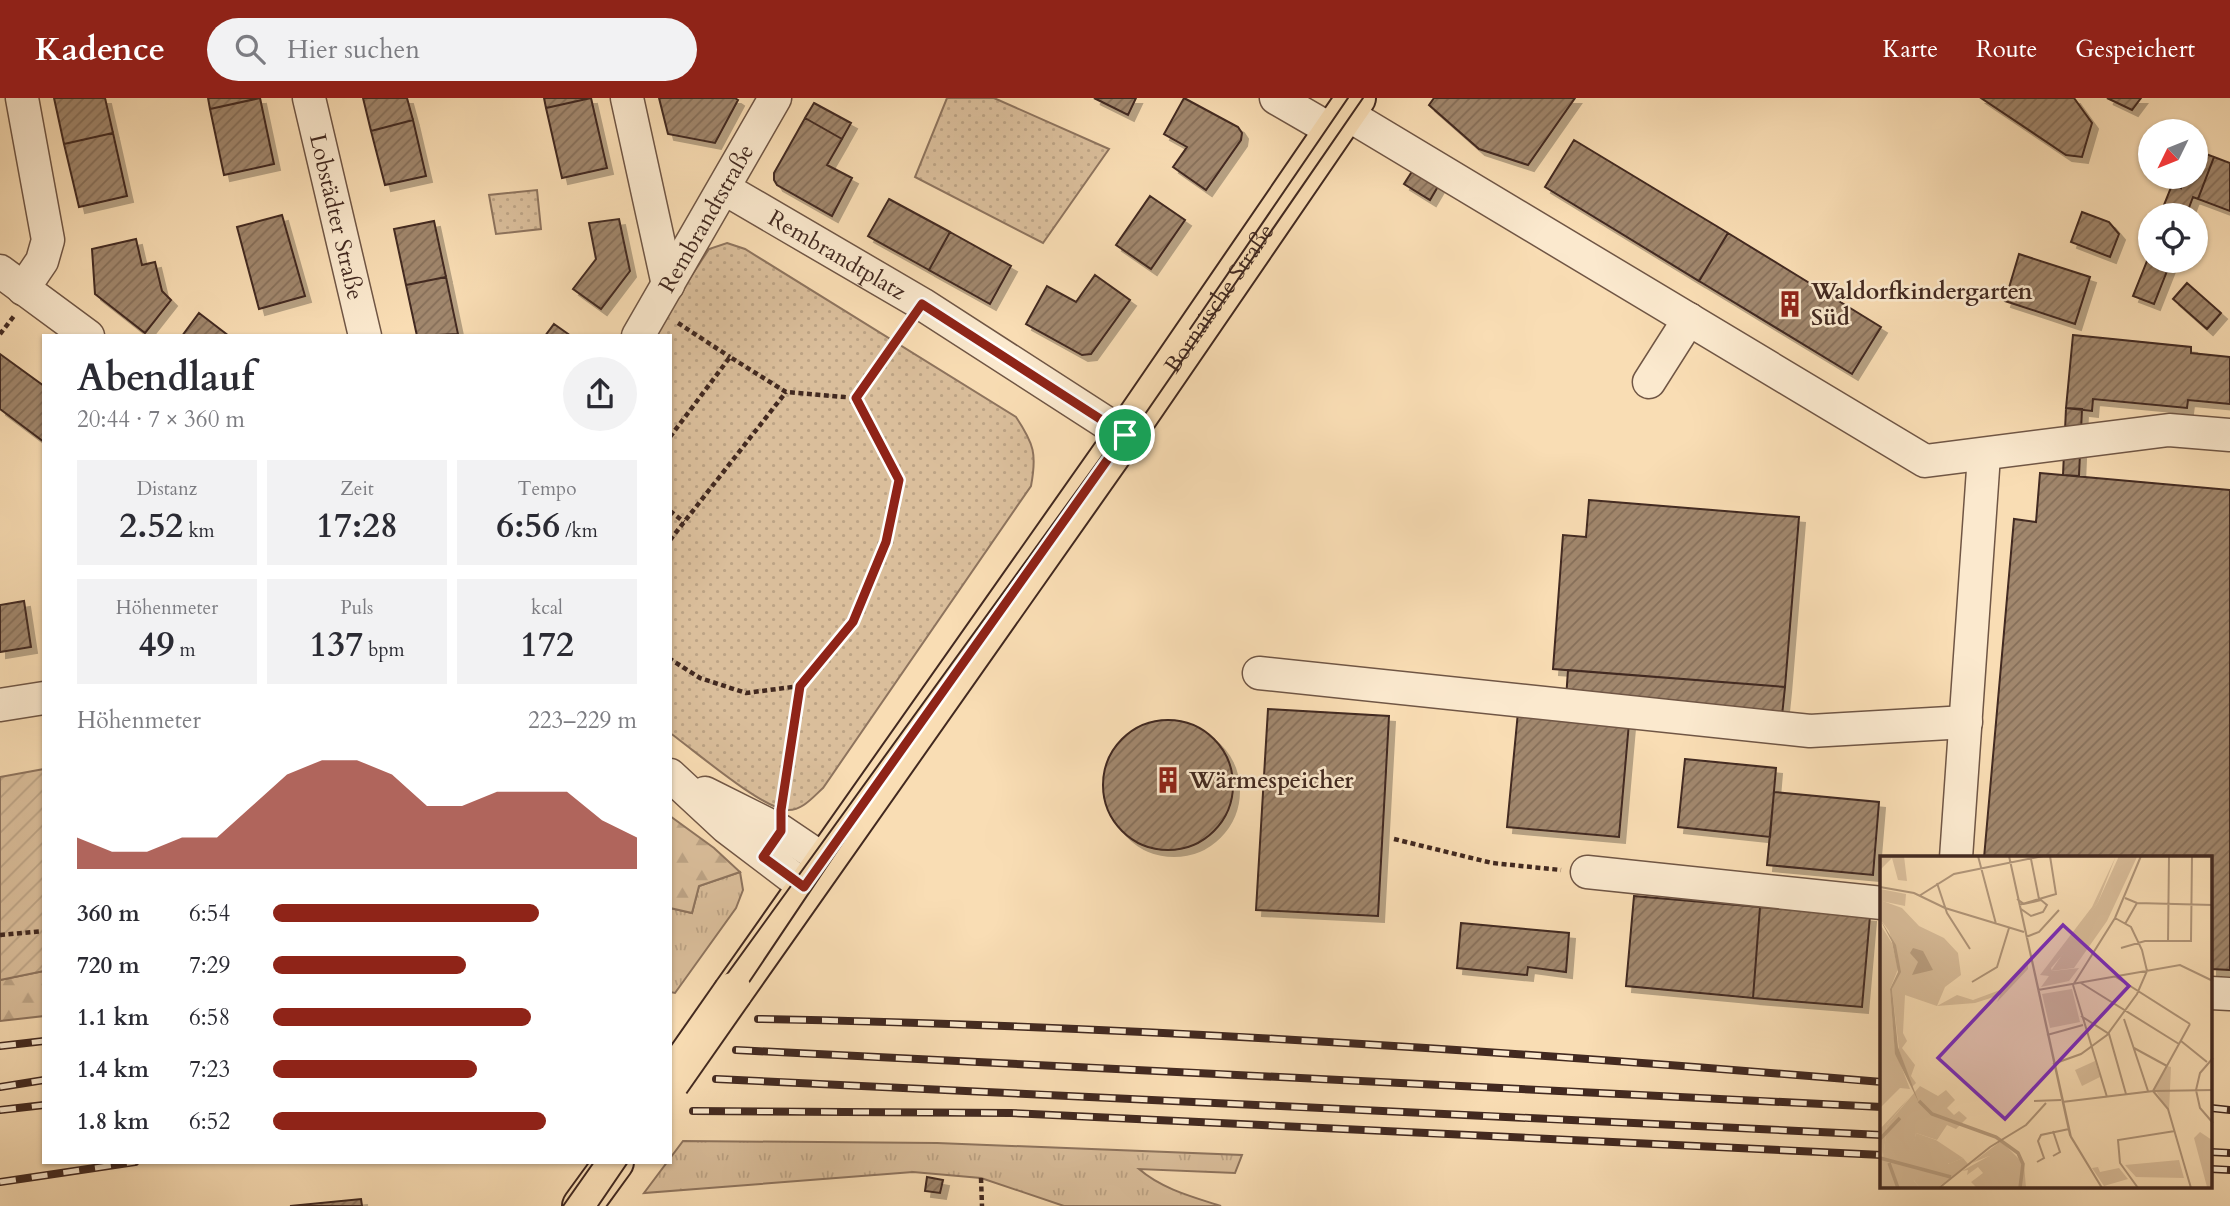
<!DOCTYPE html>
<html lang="de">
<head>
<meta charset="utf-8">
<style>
  body { margin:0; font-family:Cardo,serif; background:#f2f2f3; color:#2b2b33; height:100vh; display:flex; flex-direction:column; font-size:26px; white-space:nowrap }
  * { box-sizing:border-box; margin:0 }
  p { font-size:23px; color:#7c7c81 }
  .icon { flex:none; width:38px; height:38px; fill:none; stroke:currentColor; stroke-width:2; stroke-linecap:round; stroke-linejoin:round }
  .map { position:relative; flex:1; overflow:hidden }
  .sheet { position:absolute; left:42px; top:236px; width:630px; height:830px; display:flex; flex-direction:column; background:#fff; border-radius:0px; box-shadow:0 2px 5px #0004 }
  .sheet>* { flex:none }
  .needle { width:46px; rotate:227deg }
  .buttons { position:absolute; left:2138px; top:21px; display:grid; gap:14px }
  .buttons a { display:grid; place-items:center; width:70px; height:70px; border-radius:50%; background:#fff; box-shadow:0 2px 5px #0004; font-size:35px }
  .pin { position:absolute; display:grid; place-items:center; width:60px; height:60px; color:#fff; margin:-30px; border:4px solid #fff; border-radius:50%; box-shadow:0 2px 7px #0007 }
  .round { display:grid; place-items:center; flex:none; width:74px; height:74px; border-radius:37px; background:#f2f2f3 }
  .headline { display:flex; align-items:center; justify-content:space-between; height:119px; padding:0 35px }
  h1 { font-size:38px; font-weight:600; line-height:52px }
  .figures { display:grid; grid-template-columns:repeat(3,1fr); gap:10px; height:119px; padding:7px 35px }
  .figures div { display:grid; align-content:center; border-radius:0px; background:#f2f2f3; text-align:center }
  .figures b { font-size:35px; font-weight:600 }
  .figures small { font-size:19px; font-weight:400 }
  .figures p { font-size:19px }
  .chart { height:196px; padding:14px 35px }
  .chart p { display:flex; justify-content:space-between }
  .chart svg { width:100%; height:126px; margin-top:7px; fill:#8f2418; opacity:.7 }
  ul { padding:0 35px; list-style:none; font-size:23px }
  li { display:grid; grid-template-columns:112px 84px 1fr; align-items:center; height:52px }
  li i { height:18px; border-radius:9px; background:#8f2418 }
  header { display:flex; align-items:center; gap:42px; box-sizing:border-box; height:98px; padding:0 35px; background:#8f2418; color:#fff }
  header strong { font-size:33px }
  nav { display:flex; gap:38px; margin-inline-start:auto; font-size:24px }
  .search { width:490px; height:63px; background:#f2f2f3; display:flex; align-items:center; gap:18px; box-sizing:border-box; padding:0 24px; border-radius:38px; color:#7c7c81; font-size:26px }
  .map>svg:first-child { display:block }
</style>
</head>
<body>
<header>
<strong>Kadence</strong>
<div class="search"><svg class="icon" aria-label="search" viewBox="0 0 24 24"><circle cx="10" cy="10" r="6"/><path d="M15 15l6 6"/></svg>Hier suchen</div>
<nav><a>Karte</a><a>Route</a><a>Gespeichert</a></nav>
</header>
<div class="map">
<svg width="2230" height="1108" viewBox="0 0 2230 1108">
  <defs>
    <pattern id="grass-tufts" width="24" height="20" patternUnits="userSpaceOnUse" patternTransform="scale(1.75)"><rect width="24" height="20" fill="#dabe9b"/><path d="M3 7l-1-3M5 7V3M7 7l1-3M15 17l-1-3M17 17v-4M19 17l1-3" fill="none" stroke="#bca385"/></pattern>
    <pattern id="forest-firs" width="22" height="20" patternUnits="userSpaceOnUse" patternTransform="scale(1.75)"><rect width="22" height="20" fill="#dabe9b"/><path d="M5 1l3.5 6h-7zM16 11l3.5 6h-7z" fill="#bca385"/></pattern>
    <pattern id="park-dots" width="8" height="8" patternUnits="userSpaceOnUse" patternTransform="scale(1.75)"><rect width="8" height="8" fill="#dabe9b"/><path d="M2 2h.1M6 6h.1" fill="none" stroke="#bca385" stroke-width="1.8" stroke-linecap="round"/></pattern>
    <pattern id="garden-furrows" width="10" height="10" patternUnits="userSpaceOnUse" patternTransform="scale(1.75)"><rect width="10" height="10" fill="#dabe9b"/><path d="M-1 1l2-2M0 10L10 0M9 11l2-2" fill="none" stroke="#bca385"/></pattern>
    <pattern id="building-hatch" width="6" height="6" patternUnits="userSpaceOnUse" patternTransform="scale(1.75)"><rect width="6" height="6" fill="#a1876d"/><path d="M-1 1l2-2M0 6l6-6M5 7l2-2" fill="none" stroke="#856e59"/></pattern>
    <filter id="shadow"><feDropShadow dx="6" dy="6" stdDeviation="0" flood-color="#0004"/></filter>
  </defs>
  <rect width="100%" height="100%" fill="#f9ddb4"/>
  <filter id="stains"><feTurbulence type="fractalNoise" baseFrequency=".00286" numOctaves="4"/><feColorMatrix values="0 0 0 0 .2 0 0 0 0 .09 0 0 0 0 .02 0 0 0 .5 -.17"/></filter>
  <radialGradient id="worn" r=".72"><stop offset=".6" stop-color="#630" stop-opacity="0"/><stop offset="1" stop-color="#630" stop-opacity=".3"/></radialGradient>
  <path fill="url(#grass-tufts)" stroke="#8e745e" stroke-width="2" d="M740 774 743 792 736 810 675 895 670 894V810L692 815 699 788Z
    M683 1043 937 1045 1242 1057 1235 1075 1139 1071C1162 1091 1193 1099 1221 1108H1064L981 1080 913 1074 644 1095Z"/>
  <path fill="url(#forest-firs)" stroke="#8e745e" stroke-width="2" d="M670 718 714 750 740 774 699 788 692 815 670 810Z
    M44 873V918L0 923V882Z"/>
  <path fill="url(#park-dots)" stroke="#8e745e" stroke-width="2" d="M947 0H994L1109 51 1043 145 915 79Z
    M537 92 541 131 496 136 489 97Z
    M727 145 745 151 1016 319C1034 346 1037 356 1031 388L823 690C813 699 802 713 787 712 761 710 694 652 670 635V238H652L709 151Z"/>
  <path fill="url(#garden-furrows)" stroke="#8e745e" stroke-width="2" d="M44 671V873L0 882V679Z"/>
  <path fill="url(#building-hatch)" stroke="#422920" stroke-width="2" filter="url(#shadow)" d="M54 0H105L113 35 64 46Z
    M208 0H260L210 11Z
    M260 0 274 66 224 77 210 11Z
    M363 0H407L413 22 371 33Z
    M544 0H591L546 10Z
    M591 0 607 70 562 80 546 10Z
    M659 0H735L738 2 715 45 668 36Z
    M1094 0H1136L1128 17Z
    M1184 0 1238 29 1242 35 1241 42 1206 92 1173 69 1187 49 1164 36Z
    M1434 0H1575L1528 67 1479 51 1429 7Z
    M1981 0H2074L2092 25 2082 59 2066 57Z
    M2107 0H2141L2132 12Z
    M814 5 851 25 842 41 805 20Z
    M805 20 842 41 827 67 852 80 832 118 777 87 774 82V75Z
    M413 22 426 78 385 87 371 33Z
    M113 35 127 98 79 109 64 46Z
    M1574 42 1728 135 1699 183 1545 89Z
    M2196 52 2214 59 2198 101 2193 99 2187 115 2164 107 2172 87 2181 90V79H2196Z
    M2214 59 2230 65V113L2198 101Z
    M1415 69 1440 85 1430 102 1404 86Z
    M1150 98 1185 122 1151 171 1116 147Z
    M889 101 950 134 929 172 868 138Z
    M2082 114 2109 124 2119 136 2110 159 2071 144Z
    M282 117 305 198 259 211 237 129Z
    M619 121 630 173 601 211 573 191 596 161 589 125Z
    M434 123 446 179 406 187 394 131Z
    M950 134 1011 168 990 206 929 172Z
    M1728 135 1881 229 1852 276 1699 183Z
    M136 141 142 167 155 164 162 193 171 202 145 235 95 196 92 151Z
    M2151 153V163H2171L2154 206 2133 198Z
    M2019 156 2090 179 2075 226 2005 203Z
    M1095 177 1130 202 1091 256 1082 257 1026 226 1047 188 1076 204Z
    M446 179 458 236 417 238 406 187Z
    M2187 185 2221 215 2207 231 2173 201Z
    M199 215 229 238H182Z
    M554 226 571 238H545Z
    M2073 237 2191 249V255L2230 259V306L2188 302 2187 310 2093 301 2092 313 2066 310Z
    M0 256 44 288V344L0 311Z
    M2066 310 2082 311 2079 378 2063 377Z
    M2040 375 2230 392V872L2211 871V760H1984L2014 421 2036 424Z
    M1589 402 1799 419 1785 589 1553 571 1563 437 1586 439Z
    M24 503 31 549 0 554V507Z
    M1568 572 1785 589 1782 618 1566 601Z
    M1268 611 1389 618 1378 818 1256 812Z
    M1518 614 1629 625 1619 739 1507 729Z
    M1103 687a65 65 0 1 1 130 0a65 65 0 1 1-130 0Z
    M1685 661 1776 670 1770 739 1678 729Z
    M1774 694 1879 704 1873 777 1767 767Z
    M1634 798 1760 809 1753 900 1626 888Z
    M1760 809 1870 818 1862 909 1753 900Z
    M1461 825 1569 835 1566 874 1528 869 1527 877 1457 870Z
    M927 1079 943 1082 940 1095 925 1093Z
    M361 1101 362 1108H290Z"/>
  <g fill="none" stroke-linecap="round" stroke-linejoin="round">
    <defs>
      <g id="minor">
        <path d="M22 0 48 142 42 163 23 191"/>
        <path id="s1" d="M309 0 365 238"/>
        <path d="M627 0 668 187"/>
        <path d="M1276 0 1333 33"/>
        <path d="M1345 15 1925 363 2169 332 2230 337"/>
        <path id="s2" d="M725 91 922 206 1125 337"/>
        <path d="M0 173 88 238"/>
        <path id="s3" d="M638 238 775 0"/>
        <path d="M1649 284 1689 221"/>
        <path d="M1259 575 1810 633 1966 624"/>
        <path d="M0 607 44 600"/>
        <path d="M670 677 726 729 805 789"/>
        <path d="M705 695 781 733 824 762"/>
        <path d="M1956 760 1984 357"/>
        <path d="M1587 774 1882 805"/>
        <path d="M2211 895 2230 896"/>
      </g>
      <g id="major">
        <path id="s4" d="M733 894 1125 337 1356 0"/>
        <path d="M582 1108 614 1064"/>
      </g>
    </defs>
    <use href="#minor" stroke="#705645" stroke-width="35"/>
    <use href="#major" stroke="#422920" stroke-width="42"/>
    <path stroke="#422920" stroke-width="4.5" stroke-dasharray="5 3.5" stroke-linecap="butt" d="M678 225 730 259
      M0 236 14 218
      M43 288 44 287
      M856 300 905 230
      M670 339 730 259 786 294 856 300 899 382 886 444 853 524 800 588 746 595 700 580 670 561
      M670 413 684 424
      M670 442 786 294
      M782 701 800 588
      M1394 741 1492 765 1561 772
      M0 837 44 833
      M981 1080 982 1108"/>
    <use href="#minor" stroke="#fbe9ce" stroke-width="32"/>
    <use href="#major" stroke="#f9ddb4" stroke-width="38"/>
    <path stroke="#422920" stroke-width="2" d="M1190 231 1348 0
      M670 955 1123 329
      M670 1002 874 698 1092 393 1363 0
      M563 1108 594 1064
      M598 1108 628 1064"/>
    <defs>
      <path id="rail" d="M758 921C1133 928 1508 953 1882 984
        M0 948 44 943
        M736 952 1882 1009
        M716 981 1882 1037
        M0 989 44 982
        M2211 1010 2230 1012
        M0 1012 44 1007
        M693 1013 1011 1015 1882 1057
        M2211 1054 2230 1055
        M2211 1071 2230 1072
        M0 1084 135 1064"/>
    </defs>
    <use href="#rail" stroke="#422920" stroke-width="8"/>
    <use href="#rail" stroke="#fbe9ce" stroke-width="5" stroke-dasharray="16" stroke-linecap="butt"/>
    <defs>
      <path id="major-bridge" d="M670 984 733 894"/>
    </defs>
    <use href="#major-bridge" stroke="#422920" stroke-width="42" stroke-linecap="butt"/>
    <use href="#major-bridge" stroke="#f9ddb4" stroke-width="38"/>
  </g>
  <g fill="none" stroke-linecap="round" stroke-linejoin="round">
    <defs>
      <path id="route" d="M922 206 1125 337 804 789 763 759 781 733V712L800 588 853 524 886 444 899 382 856 300Z"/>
    </defs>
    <use href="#route" stroke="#fff" stroke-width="14"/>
    <use href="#route" stroke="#8f2418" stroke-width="9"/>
  </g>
  <defs>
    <symbol id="building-bare" viewBox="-9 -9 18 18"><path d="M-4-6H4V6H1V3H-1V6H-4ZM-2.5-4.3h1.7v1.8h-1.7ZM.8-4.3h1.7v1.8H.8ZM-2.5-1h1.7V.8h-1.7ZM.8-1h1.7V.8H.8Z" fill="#8f2418" stroke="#fbe9ce" stroke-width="2.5" paint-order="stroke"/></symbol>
  </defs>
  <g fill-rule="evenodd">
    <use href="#building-bare" x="1771" y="187" width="38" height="38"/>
    <use href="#building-bare" x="1149" y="663" width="38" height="38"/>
  </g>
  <g text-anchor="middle" stroke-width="5" stroke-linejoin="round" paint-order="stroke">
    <g font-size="23" fill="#422920" stroke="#fbe9ce">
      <text dy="8" stroke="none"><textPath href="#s1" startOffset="122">Lobstädter Straße</textPath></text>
      <text dy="8" stroke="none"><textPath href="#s3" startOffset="136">Rembrandtstraße</textPath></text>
      <text dy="8" stroke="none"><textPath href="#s2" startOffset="130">Rembrandtplatz</textPath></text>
      <text dy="8" stroke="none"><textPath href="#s4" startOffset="847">Bornaische Straße</textPath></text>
    </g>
    <g font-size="23" font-weight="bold" fill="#422920" stroke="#fbe9ce" text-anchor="start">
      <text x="1811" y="201">Waldorfkindergarten<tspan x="1811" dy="26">Süd</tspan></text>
      <text x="1189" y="690">Wärmespeicher</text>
    </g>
  </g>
  <g transform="translate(1880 758)">
    <rect width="332" height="332" fill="#f9ddb4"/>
    <path d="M148 108V113L117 146 120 139 95 147 57 150 77 139 93 144 120 134ZM29 242 7 269 3 305 0 273ZM36 277 56 284 83 302 69 308 59 294H32ZM109 300 117 312 122 332H97L91 326 103 317 98 311 87 319 88 314 82 315ZM299 304 304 322 256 321 245 309ZM218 311 220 316 239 312 248 323 224 330 212 312Z" fill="#dabe9b"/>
    <path d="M236 0 218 46 192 88 171 112 172 115 199 112 189 125 161 131 169 120 160 119 212 51ZM0 44 22 52 39 70 64 82 78 97 81 119 65 131 57 150 25 139 23 177 27 185 22 192 35 209 31 220 36 227 32 231 19 194 12 133 20 112 9 75 0 63ZM0 68 12 87 18 113 10 133 15 194 30 233 20 232 0 252ZM40 230 58 240 66 234 75 244 67 252 74 259 79 255 87 262 76 273 67 269 57 284 36 277 33 294H64L70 297 68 308 83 302 88 308 70 322 54 316 34 325 40 332H0V301L3 303 7 269ZM121 285 144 308 146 332H122L109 300 92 307Z" fill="#dabe9b"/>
    <path d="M215 205 220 221 202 230 195 214Z" fill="#dabe9b"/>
    <path d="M0 0H24L27 25 18 24 12 2 0 14ZM192 133 200 166 170 172 162 138ZM287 210 291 211 289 256 274 232Z" fill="#dabe9b"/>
    <path d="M239 0 257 1 227 65 194 112 171 115 218 46ZM0 33 26 38 25 50 1 45ZM320 276 332 284V330L327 331 314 282Z" fill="#dabe9b"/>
    <path d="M47 315 68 320 70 322 57 332H40L34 325Z" fill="#dabe9b"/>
    <path d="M0 63 16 89 21 116 12 133 18 191 39 247 15 198 10 133 18 116 12 86ZM33 92 43 95 53 114 32 119 38 106 30 97Z" fill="#bba082"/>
    <path fill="none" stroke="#bba082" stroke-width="3.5" d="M39 245 52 258 116 281 138 297 143 308 140 332M0 283 20 262M0 302 71 321M9 307 18 332"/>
    <path fill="none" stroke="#b09579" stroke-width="2" d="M98 0 116 68M129 0 190 279 222 332M129 0 191 281 222 332M151 3 159 43M57 27 67 57 90 93M0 31 34 37 65 52 144 76M39 40 74 18 163 0M245 42 257 47 333 49M137 43 144 48 161 44 167 49 163 56 151 60 141 53M139 49 176 38 170 0M245 68 257 47M146 81 159 76 179 54M288 85 289 0M241 92 265 85H311L312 0M236 121 310 168M92 126 117 111 129 72M201 127 299 188M193 129 235 62 261 0M193 129 227 241M158 134 300 109 333 125M201 160 229 178 246 238M244 163 268 235M167 179 203 169M301 185 327 206M254 192 287 210M333 202 320 217 316 234 320 252 333 267M173 208 201 198 227 179 257 138 267 115 262 94 251 71 235 62M273 235 288 253 311 332M273 235 333 234M154 245 181 244M182 246 273 235 310 168M173 275 180 296 173 300M157 306 164 302 158 285 161 279 189 273M59 332 110 291 146 269 166 247M258 332 240 307 238 284 295 275"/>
    <path fill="#7b2cbf" fill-opacity="0.15" stroke="#7b2cbf" stroke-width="3.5" d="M183 69 249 130 125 263 58 202Z"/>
    <rect width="332" height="332" fill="none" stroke="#422920" stroke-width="3.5"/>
  </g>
  <rect width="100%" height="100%" filter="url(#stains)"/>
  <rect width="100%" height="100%" fill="url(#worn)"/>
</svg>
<div class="buttons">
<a><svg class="needle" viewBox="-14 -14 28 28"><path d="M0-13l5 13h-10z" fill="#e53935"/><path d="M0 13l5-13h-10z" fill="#7c7c81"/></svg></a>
<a><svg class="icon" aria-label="locate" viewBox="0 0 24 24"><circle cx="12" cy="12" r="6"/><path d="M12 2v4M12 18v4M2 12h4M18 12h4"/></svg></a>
</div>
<div class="pin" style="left:1125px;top:337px;background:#1e9e55"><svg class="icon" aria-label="arrive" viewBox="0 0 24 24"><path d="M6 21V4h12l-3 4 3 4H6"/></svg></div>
<section class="sheet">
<div class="headline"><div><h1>Abendlauf</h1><p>20:44 · 7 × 360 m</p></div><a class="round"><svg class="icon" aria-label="share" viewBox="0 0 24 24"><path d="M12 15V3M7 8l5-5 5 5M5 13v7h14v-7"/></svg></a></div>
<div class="figures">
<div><p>Distanz</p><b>2.52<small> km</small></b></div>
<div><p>Zeit</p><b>17:28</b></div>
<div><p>Tempo</p><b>6:56<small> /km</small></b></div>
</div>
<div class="figures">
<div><p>Höhenmeter</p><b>49<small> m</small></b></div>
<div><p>Puls</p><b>137<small> bpm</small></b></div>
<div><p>kcal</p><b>172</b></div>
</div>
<div class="chart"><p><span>Höhenmeter</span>223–229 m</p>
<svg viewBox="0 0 160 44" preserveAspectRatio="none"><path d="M0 44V33L10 38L20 38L30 33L40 33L50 22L60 11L70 6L80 6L90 11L100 22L110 22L120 17L130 17L140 17L150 27L160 33V44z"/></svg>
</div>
<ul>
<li><b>360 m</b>6:54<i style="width:73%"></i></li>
<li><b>720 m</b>7:29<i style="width:53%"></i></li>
<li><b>1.1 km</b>6:58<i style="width:71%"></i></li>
<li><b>1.4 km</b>7:23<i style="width:56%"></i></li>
<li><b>1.8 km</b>6:52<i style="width:75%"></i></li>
</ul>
</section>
</div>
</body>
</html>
